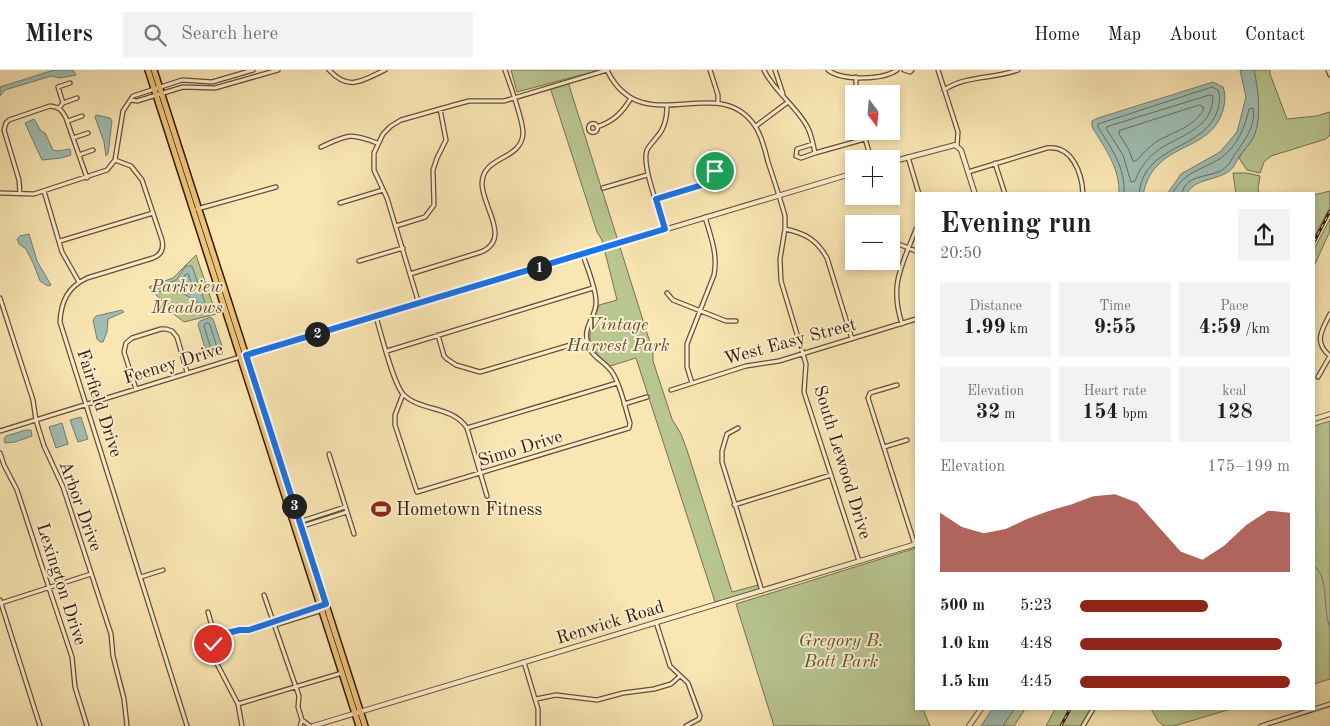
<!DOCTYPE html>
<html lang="en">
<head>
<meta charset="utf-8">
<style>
  body { margin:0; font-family:"Old Standard TT",serif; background:#f2f2f2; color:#202124; height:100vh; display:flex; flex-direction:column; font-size:19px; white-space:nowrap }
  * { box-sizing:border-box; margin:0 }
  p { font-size:16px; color:#757577 }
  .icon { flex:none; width:28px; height:28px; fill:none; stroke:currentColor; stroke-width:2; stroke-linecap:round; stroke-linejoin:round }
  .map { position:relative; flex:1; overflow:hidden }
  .side { position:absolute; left:915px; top:122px; width:400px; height:518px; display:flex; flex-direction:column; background:#fff; border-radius:0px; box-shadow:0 2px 8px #0003 }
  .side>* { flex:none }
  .needle { width:32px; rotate:164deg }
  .fabs { position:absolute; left:845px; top:15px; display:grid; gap:10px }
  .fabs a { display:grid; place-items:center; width:55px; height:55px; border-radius:0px; background:#fff; box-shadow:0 2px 8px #0003; font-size:25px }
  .pin { position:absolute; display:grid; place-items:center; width:42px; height:42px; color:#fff; margin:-21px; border:2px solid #fff; border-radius:50%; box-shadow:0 1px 5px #0007 }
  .km { position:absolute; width:25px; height:25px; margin:-12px; border-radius:50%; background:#222; color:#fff; font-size:14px; line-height:25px; text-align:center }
  .round { display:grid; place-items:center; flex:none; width:52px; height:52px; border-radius:0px; background:#f2f2f2 }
  .headline { display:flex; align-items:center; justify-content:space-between; height:85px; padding:0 25px }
  h1 { font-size:28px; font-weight:700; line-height:38px }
  .metrics { display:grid; grid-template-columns:repeat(3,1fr); gap:8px; height:85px; padding:5px 25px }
  .metrics div { display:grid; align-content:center; border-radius:0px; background:#f2f2f2; text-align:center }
  .metrics b { font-size:21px; font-weight:700 }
  .metrics small { font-size:14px; font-weight:400 }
  .metrics p { font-size:14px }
  .chart { height:140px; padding:10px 25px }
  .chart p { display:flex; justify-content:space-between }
  .chart svg { width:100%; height:90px; margin-top:5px; fill:#8f2418; opacity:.7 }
  ul { padding:0 25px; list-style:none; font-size:16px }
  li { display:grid; grid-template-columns:80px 60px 1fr; align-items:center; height:38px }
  li i { height:12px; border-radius:6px; background:#8f2418 }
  header { display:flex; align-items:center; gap:30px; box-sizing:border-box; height:70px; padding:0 25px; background:#fff; border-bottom:1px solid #e0e0e0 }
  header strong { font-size:24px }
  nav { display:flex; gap:28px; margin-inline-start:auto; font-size:18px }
  .search { width:350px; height:45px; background:#f2f2f2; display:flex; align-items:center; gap:12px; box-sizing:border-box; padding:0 18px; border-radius:0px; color:#757577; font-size:19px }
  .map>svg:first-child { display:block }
</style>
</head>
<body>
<header>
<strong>Milers</strong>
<div class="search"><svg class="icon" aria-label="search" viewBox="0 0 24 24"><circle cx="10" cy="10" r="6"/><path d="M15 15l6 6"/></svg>Search here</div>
<nav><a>Home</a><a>Map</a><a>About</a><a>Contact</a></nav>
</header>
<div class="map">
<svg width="1330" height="656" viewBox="0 0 1330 656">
  <rect width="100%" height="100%" fill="#f9e6b3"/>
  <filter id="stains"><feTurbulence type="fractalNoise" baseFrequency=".004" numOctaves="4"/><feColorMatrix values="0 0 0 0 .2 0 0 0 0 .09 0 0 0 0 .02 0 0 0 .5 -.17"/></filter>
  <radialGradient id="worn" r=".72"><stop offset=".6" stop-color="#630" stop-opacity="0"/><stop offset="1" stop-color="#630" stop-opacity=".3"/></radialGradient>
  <path fill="#b8c691" stroke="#787050" d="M511 0H600L517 22Z
    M1254 0H1270V4L1287 49 1316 46 1330 42V65L1326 69 1271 86 1264 92 1260 103 1247 100 1239 88C1243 81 1249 75 1253 68 1262 50 1258 19 1254 0Z
    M568 12 653 282V291L672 349 681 364 687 380 732 522 758 515 759 522 716 535 636 288 610 296C597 285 585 274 592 255 594 248 597 242 599 235L617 230 602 170 597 162 550 17Z
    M1233 103H1247L1260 106 1258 119 1259 124H1236Z
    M1330 121V137L1314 167V125Z
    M1330 149V161L1314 196V179Z
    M196 185 216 244 184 252 175 245 149 217 173 208Z
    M1330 351V609L1314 614V356Z
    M916 478V639H923L930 656H774L736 534Z
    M1014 639H1025L1014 656H1003Z
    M1055 639H1091L1082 656H1046Z
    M1151 639H1231L1174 656H1164L1158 651Z"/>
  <path fill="#9fbeb3" stroke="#757c71" d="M54 0H73L76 5 60 8 51 6 5 20 0 26V17Z
    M1240 0H1254C1258 20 1262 46 1254 66 1251 73 1245 79 1240 85 1236 92 1233 100 1226 103 1210 112 1197 108 1186 124H1167L1181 104 1220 82 1237 62 1246 27Z
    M1213 12 1223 17C1226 25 1225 32 1223 40 1213 75 1178 73 1157 96 1149 104 1146 113 1143 124H1119C1120 98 1105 78 1092 57V51L1098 48Z
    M96 45 110 48 112 51 108 84 106 86 104 72 95 47Z
    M34 49 41 61 45 63 53 80 58 81 70 79 71 85 61 88 42 90 25 53Z
    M29 164 37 191 51 215 48 216 40 211 34 195 26 179 19 174 17 169 20 166Z
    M186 196H192L207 238 181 222 169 221 156 222 153 218 176 210Z
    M122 240 124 242 108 249 107 262 103 272H100L97 269 93 250 96 246Z
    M210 247 213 249 223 279 219 284 210 287 207 285 198 254 200 251Z
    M81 347 88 369 78 372 70 350Z
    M62 353 68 374 56 378 49 357Z
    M26 360H31L32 366 15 372 5 373 4 369 6 366Z
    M992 639H1014L1003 656H981Z"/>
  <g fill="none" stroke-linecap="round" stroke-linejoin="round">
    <path stroke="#6b6c61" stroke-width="1" d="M1210 25 1213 26C1213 57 1184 64 1161 78 1149 86 1140 97 1135 111L1131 112 1123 85 1107 60V57Z
      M1200 35 1204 38C1196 57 1172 62 1156 72 1148 78 1142 84 1136 91H1133L1129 80 1119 64V61Z
      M1124 124C1126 98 1111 78 1098 57V54L1212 17 1218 20C1221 26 1219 33 1218 39 1206 81 1143 73 1139 124
      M1172 124C1186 99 1202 101 1222 87 1238 75 1245 57 1249 39L1253 38C1256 56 1245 70 1235 84 1232 88 1230 94 1226 97 1214 109 1185 102 1182 124
      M188 204 194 219 192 222 179 215 185 205Z
      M208 253 210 255 217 277 214 281 211 279 204 256 205 254Z"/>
    <path stroke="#757c71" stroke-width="1" d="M1314 496C1330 507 1322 539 1330 558"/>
    <defs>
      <path id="minor" d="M329 0C349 22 363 10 385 0
        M607 0C642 73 718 0 755 56 762 66 765 80 768 92 774 110 780 128 785 146V159L780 189 781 211 806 294 804 322 859 491
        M710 0 718 25V33
        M764 0C771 17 795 36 805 53 811 61 813 73 815 83L865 69
        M775 0 783 24
        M828 0C842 11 883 10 897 0
        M904 0 910 2 912 0
        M938 0 958 62 957 76
        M1328 0 1330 5
        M944 20C966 5 994 9 1018 0
        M856 24V7
        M131 30 137 31 183 17 215 18 278 0
        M63 33 77 28
        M59 38 63 33 58 17 70 13
        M68 51 82 46
        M588.5 58a4.5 4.5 0 1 1 9 0a4.5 4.5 0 1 1-9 0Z
        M756 56 788 32
        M597 57C614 51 622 43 631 28
        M863 61 871 89
        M73 68 88 63
        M813 74 797 79 796 86 801 88 815 83
        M321 77C347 65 350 62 377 73
        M707 88a5 5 0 1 1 10 0a5 5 0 1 1-10 0Z
        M79 85 93 80
        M908 87 919 124
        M115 90 131 96 142 110 162 170C164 179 161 185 153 188L87 208C68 217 61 231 60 252L187 656
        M995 93 1005 124
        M968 102 1047 78C1072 75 1082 103 1083 124
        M603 118 647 105
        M44 121 62 182 79 212
        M0 123 34 124 107 100 115 90 123 41 133 26 182 10 212 12 253 0
        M20 124 19 110 4 60 6 53 9 50 50 36C59 37 62 40 66 48L87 108
        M656 129 702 115 708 112 715 101 714 92
        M340 133 383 120
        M197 139 276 117
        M396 156 425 147 434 135 433 100 437 88 446 70 440 39
        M665 159C660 142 641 95 647 80 649 76 653 72 656 68 665 59 667 48 667 36
        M785 159C805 163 817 170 827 188L852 269
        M60 171 153 143
        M891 171 916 181
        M359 191 403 178
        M410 204 481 182C512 169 482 136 482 114 482 85 522 91 523 63 523 49 510 15 505 0
        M667 223 673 230 726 251H736
        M0 228 33 330 36 350 44 376 63 417 111 564 113 586 124 629 127 656
        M419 234 387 128 374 100V83L383 64 391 56 401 50 454 35 469 31H504L607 0
        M376 247C381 263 393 313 403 324 420 342 452 335 467 358L487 426
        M902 254C889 214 902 196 916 159
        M438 265 444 286 447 289 456 295 480 302 587 270
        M387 281 593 218
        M1318 307 1330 286C1313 272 1322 260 1330 244
        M692 313 687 297V274L714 205C718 185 711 167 705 147
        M897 315 873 322 870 323 868 328 915 475
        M136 319 124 282 126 273 132 268 161 259H166L172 261 177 267 187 302
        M671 320 746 296 779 291 916 249
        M403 324 395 345V355L417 422 629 358 630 353C625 338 621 315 612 302 603 289 590 288 587 270 584 256 596 246 596 233 597 221 587 197 583 185
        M624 334 647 327
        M467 358 617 313
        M738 358 727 364 722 381V392L762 521
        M0 361 240 287
        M884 377 907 370
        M0 383 4 395 17 420 49 518 72 587 75 617 87 656
        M329 384 354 464
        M734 435 831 405
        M299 452 345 437
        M300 457 347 442
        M141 507 163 500
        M264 525 299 626 298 637 302 650
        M0 530 40 656
        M1 533 91 504
        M208 542 213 560V583L215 590 238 634 242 656
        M656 552 670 596 688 613 700 646 699 649 686 656
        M274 553 278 554 323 540
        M214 566 240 560H249L320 536
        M524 592 538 639V656
        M536 629 556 625 597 630 623 623 654 619 671 614 680 606
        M238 634 342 603
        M300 656 302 650 310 656
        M1083 656 1093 639
        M1261 656 1330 634"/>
      <path id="tertiary" d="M891 92 955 75 961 80 975 124
        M240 287 854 103
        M1314 349 1330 344
        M313 656 916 474
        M969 656 981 639"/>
      <path id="primary" d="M148 0 359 656
        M154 0 365 656"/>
    </defs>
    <use href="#minor" stroke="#684d38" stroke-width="5.5"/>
    <use href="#tertiary" stroke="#684d38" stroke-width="6"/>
    <use href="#primary" stroke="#371a0f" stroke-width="8"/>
    <use href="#minor" stroke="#fbefce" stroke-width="3"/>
    <use href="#tertiary" stroke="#fbefce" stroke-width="4"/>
    <use href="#primary" stroke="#ecc37a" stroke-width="5"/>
    <defs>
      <path id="rail" d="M1314 172 1330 141
        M1061 656 1070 639"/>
    </defs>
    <use href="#rail" stroke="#371a0f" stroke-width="3"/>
    <use href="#rail" stroke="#fbefce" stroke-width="1" stroke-dasharray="4" stroke-linecap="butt"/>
  </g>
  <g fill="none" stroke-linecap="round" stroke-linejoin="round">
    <defs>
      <path id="route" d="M213 574 214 566 240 560H249L326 534 246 285 665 159 656 129 702 115 708 112 715 101"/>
    </defs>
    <use href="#route" stroke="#fff" stroke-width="10"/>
    <use href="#route" stroke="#1a73e8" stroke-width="6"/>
  </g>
  <defs>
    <symbol id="stadium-bare" viewBox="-9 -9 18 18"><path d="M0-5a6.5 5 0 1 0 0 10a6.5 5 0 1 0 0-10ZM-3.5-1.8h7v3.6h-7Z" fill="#8f2418" stroke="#fbefce" stroke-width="2.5" paint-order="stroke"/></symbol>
  </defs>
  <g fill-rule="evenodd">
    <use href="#stadium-bare" x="367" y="425" width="28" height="28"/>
  </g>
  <g text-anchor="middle" stroke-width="4" stroke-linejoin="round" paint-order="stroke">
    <g font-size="18" font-style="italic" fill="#5e4e36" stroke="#fbefce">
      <text x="187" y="222">Parkview<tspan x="187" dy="21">Meadows</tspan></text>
      <text x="618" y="260">Vintage<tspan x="618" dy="21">Harvest Park</tspan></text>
      <text x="841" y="576">Gregory B.<tspan x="841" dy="21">Bott Park</tspan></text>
    </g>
    <g font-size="18" fill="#371a0f" stroke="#fbefce">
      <text transform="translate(790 271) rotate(-15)" y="6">West Easy Street</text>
      <text transform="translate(173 293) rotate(-17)" y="6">Feeney Drive</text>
      <text transform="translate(100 333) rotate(72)" y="6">Fairfield Drive</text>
      <text transform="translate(520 378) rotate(-17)" y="6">Simo Drive</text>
      <text transform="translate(843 392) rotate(73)" y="6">South Lewood Drive</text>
      <text transform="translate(81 436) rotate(70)" y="6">Arbor Drive</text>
      <text transform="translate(62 514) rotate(72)" y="6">Lexington Drive</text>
      <text transform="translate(610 552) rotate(-17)" y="6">Renwick Road</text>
    </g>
    <g font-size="18" fill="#371a0f" stroke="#fbefce" text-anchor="start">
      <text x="396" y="445">Hometown Fitness</text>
    </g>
  </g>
  <rect width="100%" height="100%" filter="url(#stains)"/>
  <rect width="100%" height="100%" fill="url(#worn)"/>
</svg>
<div class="fabs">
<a><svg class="needle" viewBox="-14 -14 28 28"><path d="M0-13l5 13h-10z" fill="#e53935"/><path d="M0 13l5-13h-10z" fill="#757577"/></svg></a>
<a>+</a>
<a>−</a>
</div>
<div class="pin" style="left:715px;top:101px;background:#1e9e55"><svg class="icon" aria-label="arrive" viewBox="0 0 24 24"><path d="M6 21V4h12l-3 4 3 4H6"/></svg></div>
<div class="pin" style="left:213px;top:574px;background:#d93025"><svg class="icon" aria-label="check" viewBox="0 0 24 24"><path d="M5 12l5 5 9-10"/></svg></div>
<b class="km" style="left:539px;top:198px">1</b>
<b class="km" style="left:317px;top:264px">2</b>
<b class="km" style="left:294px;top:436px">3</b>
<section class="side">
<div class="headline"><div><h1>Evening run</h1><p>20:50</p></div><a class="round"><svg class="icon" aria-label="share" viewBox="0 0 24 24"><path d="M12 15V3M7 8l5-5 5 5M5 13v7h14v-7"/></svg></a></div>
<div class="metrics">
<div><p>Distance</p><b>1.99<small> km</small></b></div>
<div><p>Time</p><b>9:55</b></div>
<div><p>Pace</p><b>4:59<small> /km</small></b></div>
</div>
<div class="metrics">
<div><p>Elevation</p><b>32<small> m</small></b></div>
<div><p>Heart rate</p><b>154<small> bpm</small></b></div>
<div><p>kcal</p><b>128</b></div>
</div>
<div class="chart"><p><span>Elevation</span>175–199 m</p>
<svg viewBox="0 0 160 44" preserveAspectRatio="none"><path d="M0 44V15L10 22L20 25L30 23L40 18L50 14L60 11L70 7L80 6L90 10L100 22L110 34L120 38L130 31L140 21L150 14L160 15V44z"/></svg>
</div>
<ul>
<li><b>500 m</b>5:23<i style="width:61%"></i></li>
<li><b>1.0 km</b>4:48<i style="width:96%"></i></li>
<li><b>1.5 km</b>4:45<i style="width:100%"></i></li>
</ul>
</section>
</div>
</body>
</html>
